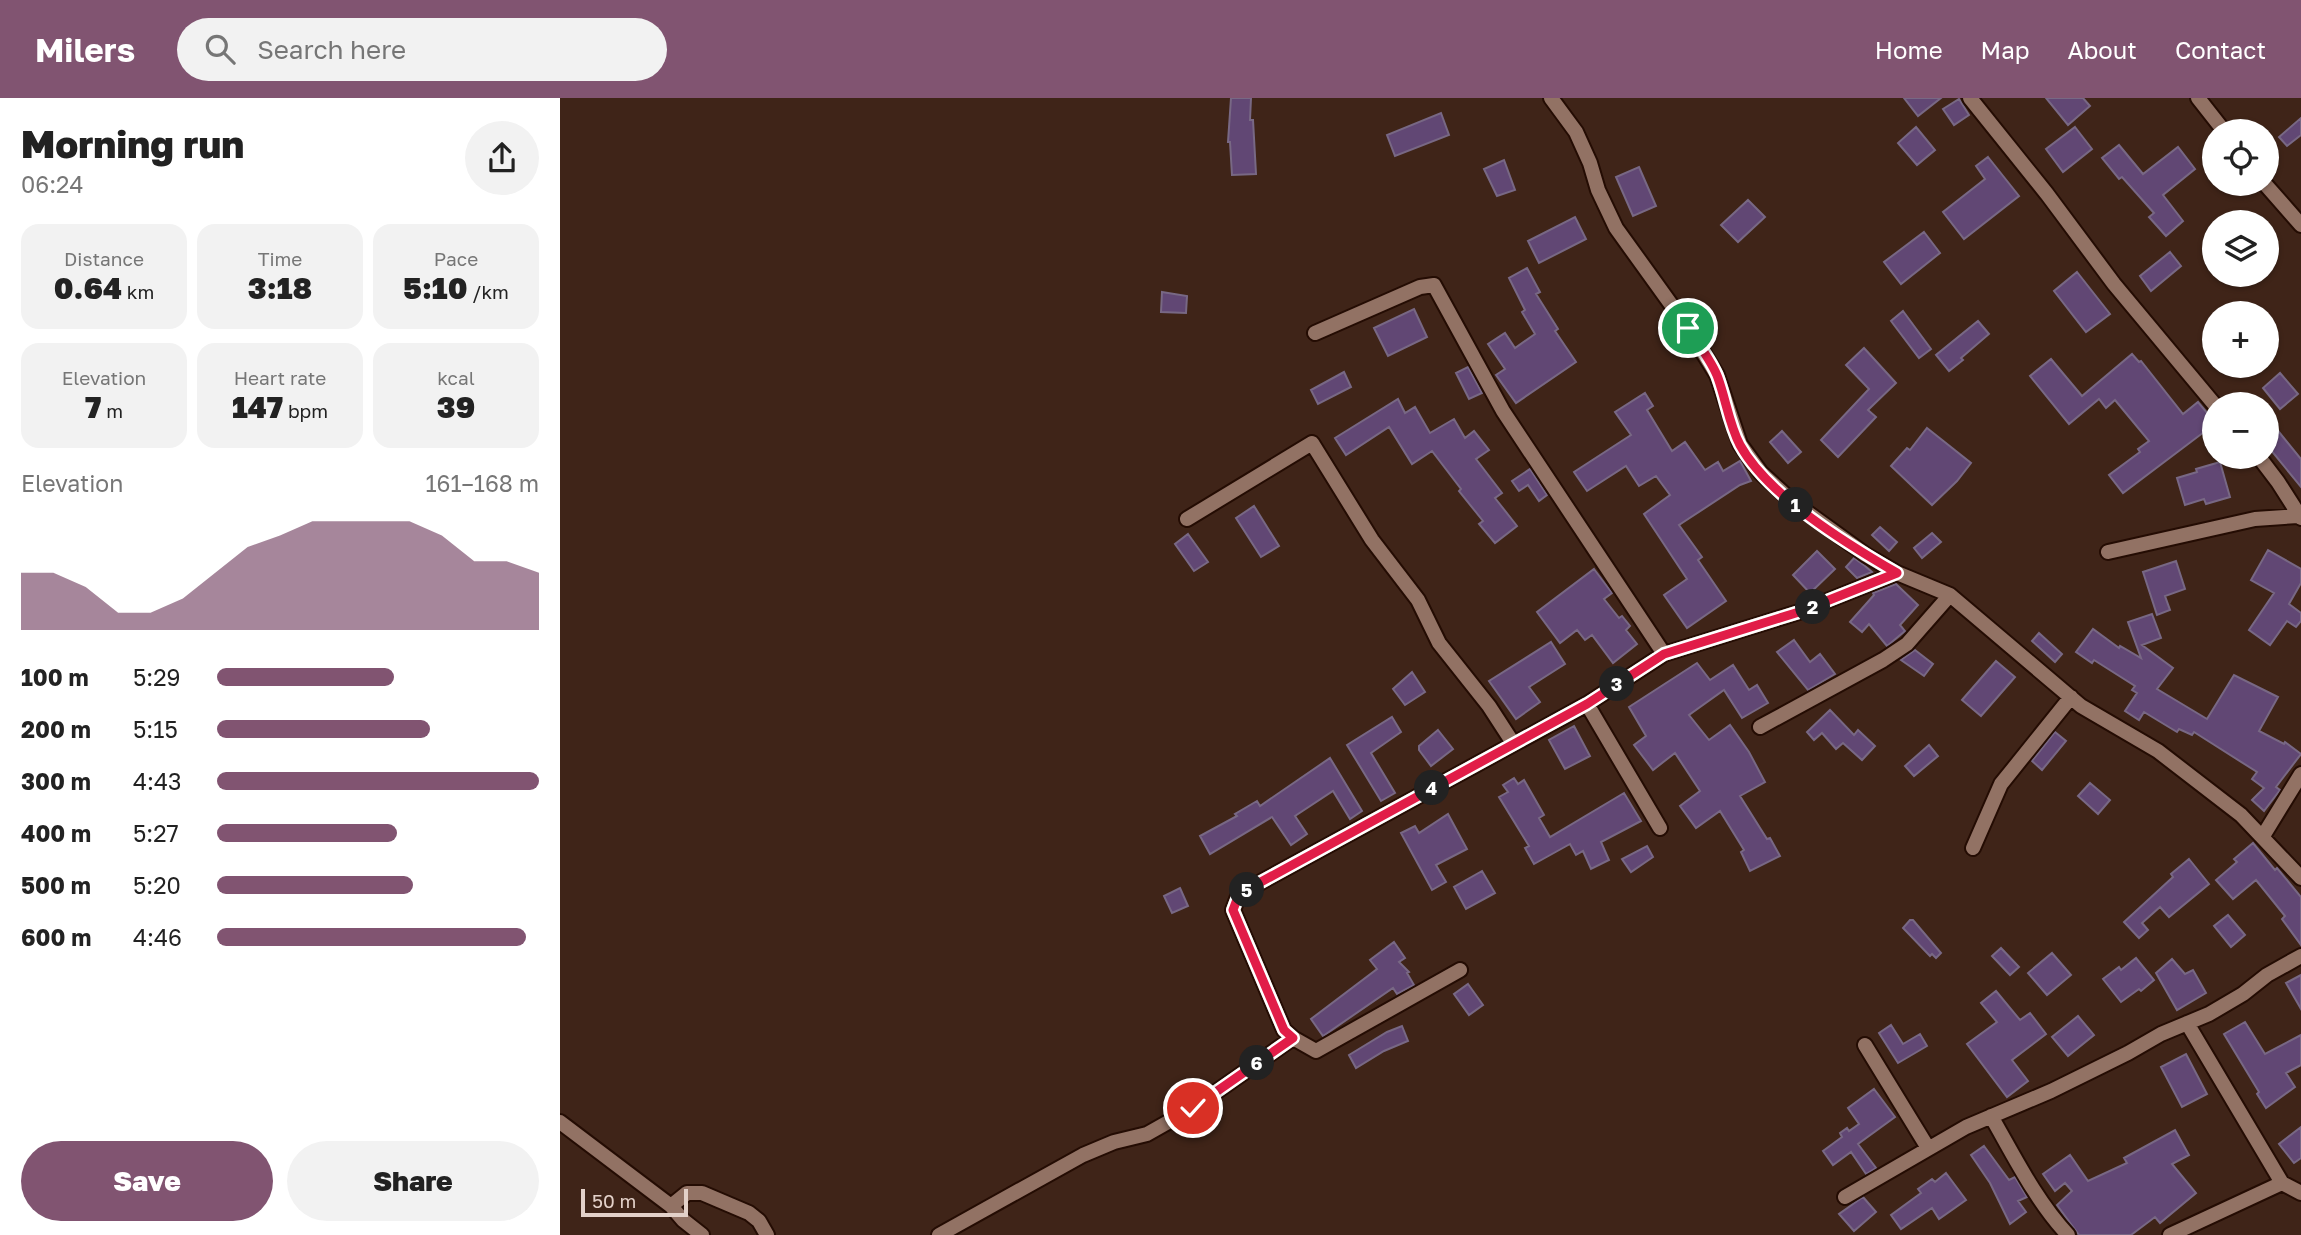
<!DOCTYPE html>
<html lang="en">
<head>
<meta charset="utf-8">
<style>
  body { margin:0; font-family:"Golos Text",sans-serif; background:#f2f2f2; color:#222; height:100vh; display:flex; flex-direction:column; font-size:26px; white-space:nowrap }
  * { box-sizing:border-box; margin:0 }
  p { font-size:23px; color:#767676 }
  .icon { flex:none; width:38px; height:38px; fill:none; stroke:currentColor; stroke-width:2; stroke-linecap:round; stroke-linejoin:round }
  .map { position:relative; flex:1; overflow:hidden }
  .side { display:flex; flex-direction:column; background:#fff; width:560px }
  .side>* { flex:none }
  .buttons { position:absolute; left:1642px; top:21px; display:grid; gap:14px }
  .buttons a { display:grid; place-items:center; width:77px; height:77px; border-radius:50%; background:#fff; box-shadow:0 2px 5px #0004; font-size:35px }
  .scale { position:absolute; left:21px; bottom:18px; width:107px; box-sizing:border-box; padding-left:7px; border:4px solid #e3d1c9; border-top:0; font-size:19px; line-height:24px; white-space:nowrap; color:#e3d1c9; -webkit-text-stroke:5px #3f2418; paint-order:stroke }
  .pin { position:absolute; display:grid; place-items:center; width:60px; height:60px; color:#fff; margin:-30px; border:4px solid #fff; border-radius:50%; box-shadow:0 2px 7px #0007 }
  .km { position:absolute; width:35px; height:35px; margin:-18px; border-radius:50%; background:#222; color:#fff; font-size:19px; line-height:35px; text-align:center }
  .round { display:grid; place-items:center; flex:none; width:74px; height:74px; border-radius:37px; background:#f2f2f2 }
  .overview { display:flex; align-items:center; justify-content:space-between; height:119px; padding:0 21px }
  h1 { font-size:38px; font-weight:800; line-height:52px }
  .stats { display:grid; grid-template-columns:repeat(3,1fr); gap:10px; height:119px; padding:7px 21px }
  .stats div { display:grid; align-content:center; border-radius:18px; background:#f2f2f2; text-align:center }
  .stats b { font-size:30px; font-weight:800 }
  .stats small { font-size:19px; font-weight:400 }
  .stats p { font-size:19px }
  .chart { height:196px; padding:14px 21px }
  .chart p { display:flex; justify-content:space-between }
  .chart svg { width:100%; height:126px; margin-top:7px; fill:#815471; opacity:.7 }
  .button { display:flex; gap:14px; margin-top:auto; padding:14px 21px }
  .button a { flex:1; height:80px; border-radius:42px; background:#815471; color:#fff; font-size:28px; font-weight:800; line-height:80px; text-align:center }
  .button a+a { background:#f2f2f2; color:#222 }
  ul { padding:0 21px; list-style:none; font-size:23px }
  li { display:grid; grid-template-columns:112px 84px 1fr; align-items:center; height:52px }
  li i { height:18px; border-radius:9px; background:#815471 }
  header { display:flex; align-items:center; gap:42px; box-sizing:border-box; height:98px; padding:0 35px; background:#815471; color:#fff }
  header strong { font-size:33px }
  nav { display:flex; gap:38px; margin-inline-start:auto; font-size:24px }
  .search { width:490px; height:63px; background:#f2f2f2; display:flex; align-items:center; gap:18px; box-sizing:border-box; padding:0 24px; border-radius:38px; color:#767676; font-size:26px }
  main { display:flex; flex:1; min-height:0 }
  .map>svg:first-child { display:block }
</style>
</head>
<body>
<header>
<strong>Milers</strong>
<div class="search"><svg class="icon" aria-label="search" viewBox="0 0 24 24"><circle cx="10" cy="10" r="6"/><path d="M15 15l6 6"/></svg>Search here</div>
<nav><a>Home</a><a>Map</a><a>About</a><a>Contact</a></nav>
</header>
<main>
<section class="side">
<div class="overview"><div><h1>Morning run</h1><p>06:24</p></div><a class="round"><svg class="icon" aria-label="share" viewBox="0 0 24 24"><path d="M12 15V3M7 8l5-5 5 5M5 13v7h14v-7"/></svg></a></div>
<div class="stats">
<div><p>Distance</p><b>0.64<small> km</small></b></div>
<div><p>Time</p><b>3:18</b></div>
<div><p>Pace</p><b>5:10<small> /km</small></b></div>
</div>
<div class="stats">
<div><p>Elevation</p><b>7<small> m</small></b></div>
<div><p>Heart rate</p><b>147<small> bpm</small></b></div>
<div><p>kcal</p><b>39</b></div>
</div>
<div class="chart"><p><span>Elevation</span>161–168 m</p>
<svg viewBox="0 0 160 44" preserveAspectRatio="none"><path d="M0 44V24L10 24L20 29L30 38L40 38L50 33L60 24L70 15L80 11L90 6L100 6L110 6L120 6L130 11L140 20L150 20L160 24V44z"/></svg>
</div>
<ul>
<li><b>100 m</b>5:29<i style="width:55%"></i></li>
<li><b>200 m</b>5:15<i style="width:66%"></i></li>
<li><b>300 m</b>4:43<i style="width:100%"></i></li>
<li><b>400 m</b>5:27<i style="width:56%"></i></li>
<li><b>500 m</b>5:20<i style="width:61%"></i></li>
<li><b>600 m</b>4:46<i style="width:96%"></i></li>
</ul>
<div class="button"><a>Save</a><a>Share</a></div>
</section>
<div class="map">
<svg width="1741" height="1137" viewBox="0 0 1741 1137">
  <rect width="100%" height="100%" fill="#3f2418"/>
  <path fill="#614774" stroke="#786884" stroke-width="2" d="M671 0H691L690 22H693L696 76 672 77 670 44H668Z
    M1344 0H1381L1358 18Z
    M1486 0H1523L1530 8 1508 27Z
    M1399 1 1409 17 1394 27 1383 11Z
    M881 15 889 37 835 58 827 37Z
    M1741 20V37L1727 48 1719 39Z
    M1356 29 1375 52 1357 67 1338 45Z
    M1515 29 1532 51 1503 74 1486 51Z
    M1559 47 1583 76 1618 49 1635 71 1603 97 1623 123 1606 138 1589 119 1594 115 1562 79 1559 81 1542 60Z
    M1428 59 1459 98 1404 141 1383 114 1425 81 1416 68Z
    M944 62 955 92 937 98 924 71Z
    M1079 69 1096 108 1073 118 1056 79Z
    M1188 102 1205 119 1178 144 1161 127Z
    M1015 119 1026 141 979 165 968 143Z
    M1364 134 1380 155 1341 186 1324 164Z
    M1610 154 1621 168 1591 193 1580 178Z
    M967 170 980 194 976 196 998 231 995 233 1016 264 956 305 936 277 945 271 928 246 945 235 955 250 975 236 962 214 965 212 949 180Z
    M1517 174 1550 216 1526 234 1494 193Z
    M602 194 627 198 626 215 601 214Z
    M854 211 867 239 828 258 814 230Z
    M1343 213 1371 251 1359 260 1331 223Z
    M1418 223 1429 236 1401 260 1403 262 1389 273 1376 257Z
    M1304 250 1336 285 1308 312 1316 319 1278 359 1261 342 1309 291 1286 267Z
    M1572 256 1579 264 1581 263 1623 316 1638 304 1654 323V345L1644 334 1563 395 1549 377 1580 354 1578 351 1589 343 1555 302 1546 310 1539 301 1509 326 1470 278 1491 261 1522 298Z
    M908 269 922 295 909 301 896 275Z
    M784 274 791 289 758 306 751 292Z
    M1720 275 1738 296 1720 311 1703 290Z
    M1085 295 1093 308 1087 312 1112 353 1125 344 1145 372 1158 364 1163 373 1180 363 1191 383 1180 387 1119 427 1142 459 1138 462 1166 503 1127 530 1104 497 1127 481 1084 416 1110 397 1096 378 1079 388 1066 368 1027 393 1014 374 1071 337 1055 314Z
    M838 301 845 315 855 309 870 335 894 321 905 340 914 333 929 352 916 361 942 395 935 400 957 428 935 445 919 426 923 423 899 393 901 391 872 353 852 366 829 329 786 357 775 340Z
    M1367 330 1411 365 1397 383 1372 407 1331 368 1347 350 1350 352Z
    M1222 333 1241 354 1228 365 1210 344Z
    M1719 334 1741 361V389L1706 346Z
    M1660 364 1670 399 1646 406 1644 401 1625 407 1617 380 1637 374 1636 371Z
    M970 371 987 397 979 403 968 387 959 393 952 383Z
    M694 408 719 448 701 459 676 420Z
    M1320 429 1337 444 1329 453 1312 437Z
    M1372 435 1381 444 1362 460 1354 450Z
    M628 436 648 464 634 473 615 446Z
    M1708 452 1741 471V485L1729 506 1741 515V523L1736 529 1727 523 1710 547 1689 532 1714 495 1691 482Z
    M1257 453 1275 471 1250 495 1233 477Z
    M1294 460 1305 468 1312 474 1297 480 1286 469Z
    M1616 463 1625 491 1605 498 1610 512 1597 517 1583 474Z
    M1034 471 1052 495 1044 501 1059 520 1062 518 1070 528 1066 532 1077 546 1053 565 1032 537 1025 542 1017 532 1000 545 977 514Z
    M1336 486 1358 507 1340 527 1345 533 1327 548 1309 526 1302 534 1290 524 1314 497 1313 495Z
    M1592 516 1601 540 1582 547 1613 570 1597 591 1647 621 1674 577 1718 599 1699 633 1724 646 1725 644 1741 656 1716 689 1720 692 1704 713 1692 702 1704 690 1692 681 1697 674 1634 634 1632 637 1619 631 1617 634 1584 614 1579 622 1565 613 1577 595 1572 592 1575 588 1534 562 1532 565 1516 554 1533 531 1559 550 1560 548 1581 560 1568 524Z
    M1479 535 1502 556 1495 564 1472 543Z
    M1234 542 1250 564 1260 556 1275 576 1248 592 1217 554Z
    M991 544 1005 566 969 589 980 604 956 621 929 583Z
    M1355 552 1373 566 1364 578 1341 562Z
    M1436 563 1455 579 1421 618 1402 602Z
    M1137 565 1150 582 1173 567 1189 592 1197 587 1208 605 1182 620 1164 592 1129 617 1149 642 1170 627 1189 654 1205 684 1180 698 1207 741 1210 740 1220 758 1190 773 1181 754 1184 752 1160 713 1136 730 1120 708 1140 693 1115 655 1093 672 1074 647 1086 638 1069 609Z
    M852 574 865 594 845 607 833 591Z
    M1270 612 1294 637 1298 632 1315 648 1302 662 1283 645 1276 651 1262 635 1254 642 1247 634Z
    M832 619 841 634 811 655 835 695 821 703 787 647Z
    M1014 628 1030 658 1005 671 989 642Z
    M878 632 893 651 871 668 859 652V648Z
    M1495 634 1506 643 1482 672 1472 663Z
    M1369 647 1378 658 1354 678 1345 668Z
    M770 660 802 713 790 721 773 693 735 718 747 736 731 747 712 719 650 756 640 738 677 718 675 716 697 703 700 708Z
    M954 680 958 686 964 682 984 717 979 720 990 739 1064 695 1081 723 1041 744 1049 762 1031 771 1023 753 1016 757 1010 746 974 766 965 750 969 748 939 699 948 694 943 687Z
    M1530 685 1550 702 1538 716 1518 698Z
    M888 716 907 751 876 767 886 784 872 792 841 735 855 728 859 735Z
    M1693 745 1715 772 1717 770 1741 799V847L1722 821 1725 818 1696 782 1673 801 1656 782 1677 764 1674 761Z
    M1087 748 1093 759 1071 774 1062 761Z
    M1629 761 1649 786 1609 819 1600 809 1582 825 1588 832 1579 840 1564 824 1613 779 1611 776Z
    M922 773 935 795 906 811 894 789Z
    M620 790 628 808 612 815 604 798Z
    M1668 817 1685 837 1671 849 1654 828Z
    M1350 822H1353L1381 855 1376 860 1372 856 1370 858 1343 830Z
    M834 844 845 860 839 864 849 874 847 875 854 887 837 896 833 890 763 938 751 921 817 871 810 862Z
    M1441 850 1459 869 1450 877 1432 858Z
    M1492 855 1511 877 1487 897 1468 875Z
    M1576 860 1594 882 1581 893 1579 891 1561 904 1543 881 1559 869 1561 872Z
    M1612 861 1625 876 1633 872 1646 895 1617 912 1596 875Z
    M1741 877V911L1726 885Z
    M908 886 923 907 909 917 894 896Z
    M1436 893 1460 922 1470 915 1486 936 1452 962 1468 983 1447 999 1407 946 1437 924 1421 905Z
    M1518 918 1534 937 1508 958 1492 939Z
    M1685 924 1705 956 1741 937V967L1726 975 1735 989 1706 1010 1697 996 1699 994 1664 936Z
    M1331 927 1343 946 1360 936 1367 948 1338 965 1319 935Z
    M842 928 848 943 824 953 796 970 789 957 827 934Z
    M1626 956 1647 996 1622 1009 1601 969Z
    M1314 991 1335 1019 1298 1046 1316 1070 1306 1076 1291 1054 1273 1067 1263 1053 1282 1039 1280 1035 1287 1030 1289 1033 1299 1026 1288 1010Z
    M1741 1029V1060L1734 1065 1719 1046Z
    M1615 1032 1629 1057 1612 1066 1636 1095 1600 1125 1595 1119 1571 1137H1519L1497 1107 1512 1093 1505 1085 1495 1093 1483 1076 1510 1057 1528 1083 1567 1065 1564 1060Z
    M1424 1048 1449 1082 1455 1079 1467 1099 1458 1103 1466 1114 1450 1126 1430 1085 1411 1057Z
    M1386 1075 1406 1102 1379 1121 1372 1110 1341 1131 1331 1117 1361 1095 1358 1091 1372 1081 1375 1084Z
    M1303 1099 1316 1114 1294 1133 1279 1116Z"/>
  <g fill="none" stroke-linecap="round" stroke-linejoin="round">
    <defs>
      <path id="minor" d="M991 0 1016 34 1030 65 1038 92 1056 130 1128 230 1157 277 1180 346 1201 375 1234 405 1306 457 1337 475 1390 497 1521 608 1598 653 1681 717 1741 780
        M1410 0 1487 96 1554 186 1654 306
        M1638 0 1664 33
        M1705 86 1741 127
        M755 235 860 189 874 187 943 313 1104 556
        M1699 359 1718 384 1741 420
        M627 421 752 345 812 442 858 502 879 545 929 608 953 645
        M1548 454 1695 421 1738 418
        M1027 606 1100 730
        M1200 629 1323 562 1347 546 1390 497
        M1703 738 1741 676
        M1413 750 1441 686 1511 599
        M900 872 756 953 733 940 724 932 673 812 679 796 1027 606 1104 556 1239 514 1337 475
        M1627 925 1722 1085
        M1305 947 1368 1050
        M1431 1018C1454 1058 1476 1103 1508 1137
        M0 1024 111 1108 123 1122 142 1137
        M1285 1099 1406 1029 1491 993 1568 955 1601 936 1649 916 1683 896 1707 877 1741 858
        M111 1108 127 1095H142L189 1115 199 1123 207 1137
        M379 1137 523 1057 554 1044 587 1036 633 1010 733 940
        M1610 1137 1722 1085 1741 1095"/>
    </defs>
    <use href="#minor" stroke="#240c03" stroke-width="18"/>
    <use href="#minor" stroke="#927264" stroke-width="14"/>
  </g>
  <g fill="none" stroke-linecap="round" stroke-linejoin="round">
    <defs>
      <path id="route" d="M633 1010 733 940 724 932 673 812 679 796 1027 606 1104 556 1239 514 1337 475C1287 446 1208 398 1180 347 1169 326 1166 302 1158 280 1152 263 1137 245 1128 230"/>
    </defs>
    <use href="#route" stroke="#fff" stroke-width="14"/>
    <use href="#route" stroke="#e11d48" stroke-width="9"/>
  </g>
</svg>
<div class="buttons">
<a><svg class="icon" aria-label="locate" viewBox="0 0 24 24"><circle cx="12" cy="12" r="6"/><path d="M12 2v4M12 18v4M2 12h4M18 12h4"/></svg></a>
<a><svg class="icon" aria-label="layers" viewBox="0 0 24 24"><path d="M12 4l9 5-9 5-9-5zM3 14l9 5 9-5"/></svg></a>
<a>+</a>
<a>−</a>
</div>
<div class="scale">50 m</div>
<div class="pin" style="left:1128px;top:230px;background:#1e9e55"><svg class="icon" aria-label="arrive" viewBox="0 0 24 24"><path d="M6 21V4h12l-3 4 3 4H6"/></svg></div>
<div class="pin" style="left:633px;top:1010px;background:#d93025"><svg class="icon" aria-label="check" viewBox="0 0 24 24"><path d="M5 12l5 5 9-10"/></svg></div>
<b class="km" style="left:1236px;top:407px">1</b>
<b class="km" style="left:1253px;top:509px">2</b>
<b class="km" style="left:1057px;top:586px">3</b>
<b class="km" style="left:872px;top:690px">4</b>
<b class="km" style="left:687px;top:792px">5</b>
<b class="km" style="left:697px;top:965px">6</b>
</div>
</main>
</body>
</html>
